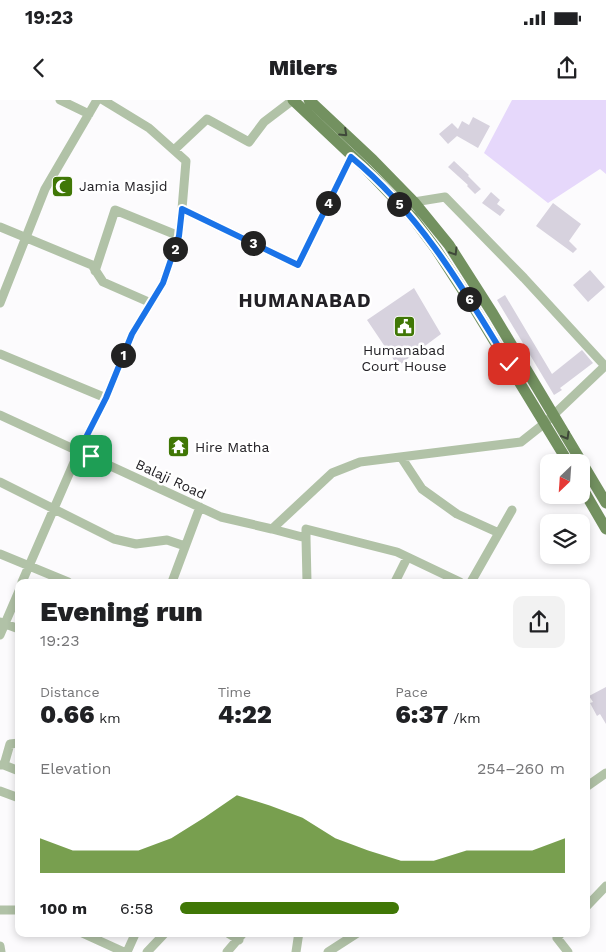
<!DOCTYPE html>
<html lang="en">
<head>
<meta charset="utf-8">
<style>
  body { margin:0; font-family:"Work Sans",sans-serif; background:#f2f2f2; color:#202124; height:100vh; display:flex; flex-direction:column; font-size:19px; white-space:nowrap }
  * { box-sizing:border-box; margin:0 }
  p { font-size:16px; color:#757577 }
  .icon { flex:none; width:28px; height:28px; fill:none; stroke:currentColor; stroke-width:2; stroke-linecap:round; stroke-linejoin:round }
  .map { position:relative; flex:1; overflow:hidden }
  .side { position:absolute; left:15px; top:479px; width:575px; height:358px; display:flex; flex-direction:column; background:#fff; border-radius:10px; box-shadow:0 2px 8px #0003 }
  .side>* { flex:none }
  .needle { width:32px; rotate:205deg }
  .tools { position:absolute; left:540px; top:354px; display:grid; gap:10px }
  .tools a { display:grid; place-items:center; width:50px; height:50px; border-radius:10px; background:#fff; box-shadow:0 2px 8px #0003; font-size:25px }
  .pin { position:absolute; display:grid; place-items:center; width:42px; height:42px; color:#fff; margin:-21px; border-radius:10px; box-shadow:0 2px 8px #0006 }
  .km { position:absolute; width:25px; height:25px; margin:-12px; border-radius:50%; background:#222; color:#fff; font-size:14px; line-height:25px; text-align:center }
  .round { display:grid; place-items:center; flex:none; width:52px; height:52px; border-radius:10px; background:#f2f2f2 }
  .summary { display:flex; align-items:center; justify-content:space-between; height:85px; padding:0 25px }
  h1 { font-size:28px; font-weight:800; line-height:38px }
  .figures { display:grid; grid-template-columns:repeat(3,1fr); gap:8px; height:85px; padding:5px 25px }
  .figures div { display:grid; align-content:center }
  .figures b { font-size:25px; font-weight:800 }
  .figures small { font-size:14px; font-weight:400 }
  .figures p { font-size:14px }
  .chart { height:140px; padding:10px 25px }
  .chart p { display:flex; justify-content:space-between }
  .chart svg { width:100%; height:90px; margin-top:5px; fill:#407706; opacity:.7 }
  ul { padding:0 25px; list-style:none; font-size:16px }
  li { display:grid; grid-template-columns:80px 60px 1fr; align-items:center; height:38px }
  li i { height:12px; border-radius:6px; background:#407706 }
  .status { display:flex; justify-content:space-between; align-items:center; height:35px; padding:0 25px; background:#fff; direction:ltr }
  .status svg { height:14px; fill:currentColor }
  header { display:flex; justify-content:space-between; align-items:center; height:65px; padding:0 25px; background:#fff; font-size:22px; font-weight:800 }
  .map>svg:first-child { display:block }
</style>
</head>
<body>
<div class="status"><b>19:23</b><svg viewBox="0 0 49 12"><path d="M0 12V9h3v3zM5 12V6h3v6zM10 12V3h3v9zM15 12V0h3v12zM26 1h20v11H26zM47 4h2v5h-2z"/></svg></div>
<header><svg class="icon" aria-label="back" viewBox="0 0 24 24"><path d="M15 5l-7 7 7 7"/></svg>Milers<svg class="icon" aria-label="share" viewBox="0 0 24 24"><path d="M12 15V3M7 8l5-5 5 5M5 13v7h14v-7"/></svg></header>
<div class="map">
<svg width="606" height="852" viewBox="0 0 606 852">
  <rect width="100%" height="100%" fill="#fcfbfd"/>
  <path fill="#e6d8fb" d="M512 0H606V74L600 69 548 103 484 53Z"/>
  <path fill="#d7d2de" d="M473 17 490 26 478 48 457 36 448 44 439 34 452 23 458 29 462 21 469 25Z
    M454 61 469 75 468 76 481 89 475 94 467 86 468 85 448 67Z
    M491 92 500 100 497 104 505 110 500 116 482 103Z
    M553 103 581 124 569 141 577 149 573 153 536 126Z
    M590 170 605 187 588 202 573 185Z
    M414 188 441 234 398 266 367 220Z
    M505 195 552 274 582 250 593 263 560 288 562 290 554 295 497 200Z
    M606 587V624L600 614 597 616 590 603 593 602 589 596Z"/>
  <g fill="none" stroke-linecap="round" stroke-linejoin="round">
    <path stroke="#b1c2a7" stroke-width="9" d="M60 0 89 14
      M103 0 149 28 186 61 182 109 298 165 351 57
      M174 50 207 19 249 42 264 22 293 0
      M414 102 445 97 524 178 605 266
      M0 127 92 165 103 182 151 203
      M95 171 115 110 179 136
      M0 203 45 89 97 0
      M0 254 106 298
      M0 315 221 417 272 429 332 373 360 362 521 342 545 323 606 265
      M401 357 422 389 457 414 499 433
      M0 382 114 439 136 444 167 440 185 446
      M272 429 306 438 307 482
      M306 438V429L397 452 460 482
      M0 454 68 482
      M22 482 79 351 106 298 132 234 163 183 179 136 182 109
      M172 482 200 407
      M395 482 407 458
      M471 482 512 410
      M0 522 19 529
      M0 535 19 491
      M0 665H4L10 644 19 643
      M4 665 19 671
      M586 687 606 673
      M0 691 19 698
      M586 807 606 786
      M0 810H19
      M80 832 124 852
      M226 832 239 840
      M562 832 557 838 568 852
      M0 846 1 852
      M127 852 136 832
      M147 852 166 832
      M227 852 244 832
      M296 852 299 832
      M328 852 359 832"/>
    <path stroke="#739160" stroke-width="11" d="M293 0 365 68 412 117 436 149 473 206 568 362
      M309 0 373 60 414 102 449 145 493 214 606 403
      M581 386 606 429"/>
  </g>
  <defs><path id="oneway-chevron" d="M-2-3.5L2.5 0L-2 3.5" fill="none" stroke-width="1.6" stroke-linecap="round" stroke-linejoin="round" transform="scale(1.25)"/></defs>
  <g stroke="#3f483a">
    <use href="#oneway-chevron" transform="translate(344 33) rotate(43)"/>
    <use href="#oneway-chevron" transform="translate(454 152) rotate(58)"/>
    <use href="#oneway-chevron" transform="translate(566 336) rotate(60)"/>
  </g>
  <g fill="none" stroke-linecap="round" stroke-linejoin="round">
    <defs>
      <path id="route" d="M91 356 79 351 106 298 132 234 163 183 179 136 182 109 298 165 351 57C421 115 463 188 509 264"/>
    </defs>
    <use href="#route" stroke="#fff" stroke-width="10"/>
    <use href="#route" stroke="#1a73e8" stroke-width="6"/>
  </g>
  <defs>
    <symbol id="mosque-square" viewBox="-11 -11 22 22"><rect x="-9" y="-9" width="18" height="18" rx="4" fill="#407706" stroke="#fff"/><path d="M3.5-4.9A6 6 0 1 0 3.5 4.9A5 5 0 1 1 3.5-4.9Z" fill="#fff"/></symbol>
    <symbol id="civic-square" viewBox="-11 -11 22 22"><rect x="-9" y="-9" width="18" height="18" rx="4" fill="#407706" stroke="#fff"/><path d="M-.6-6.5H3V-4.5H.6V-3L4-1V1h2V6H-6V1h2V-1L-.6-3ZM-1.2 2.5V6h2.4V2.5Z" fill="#fff"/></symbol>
    <symbol id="temple-square" viewBox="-11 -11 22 22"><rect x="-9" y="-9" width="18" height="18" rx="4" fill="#407706" stroke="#fff"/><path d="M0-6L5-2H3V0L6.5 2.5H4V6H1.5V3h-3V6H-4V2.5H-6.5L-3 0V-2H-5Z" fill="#fff"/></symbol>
  </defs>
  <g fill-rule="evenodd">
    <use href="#mosque-square" x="50" y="74" width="25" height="25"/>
    <use href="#civic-square" x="392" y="214" width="25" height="25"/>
    <use href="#temple-square" x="166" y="334" width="25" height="25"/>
  </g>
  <g text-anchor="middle" stroke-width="5" stroke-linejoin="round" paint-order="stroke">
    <g font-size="14" fill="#232126" stroke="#fff" text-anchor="start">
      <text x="79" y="91">Jamia Masjid</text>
      <text x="404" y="255" text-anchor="middle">Humanabad<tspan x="404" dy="16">Court House</tspan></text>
      <text x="195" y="352">Hire Matha</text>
    </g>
    <g font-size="14" fill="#232126" stroke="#fff">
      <text transform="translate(171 379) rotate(25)" y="5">Balaji Road</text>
    </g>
    <g font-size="19" font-weight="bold" letter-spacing="1" fill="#232126" stroke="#fff">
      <text x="305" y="207">HUMANABAD</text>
    </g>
  </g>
</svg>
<div class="tools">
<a><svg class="needle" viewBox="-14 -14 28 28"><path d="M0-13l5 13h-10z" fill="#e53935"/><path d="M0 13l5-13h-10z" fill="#757577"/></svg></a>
<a><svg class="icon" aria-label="layers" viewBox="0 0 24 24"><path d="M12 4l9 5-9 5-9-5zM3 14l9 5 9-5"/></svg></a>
</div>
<div class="pin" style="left:91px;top:356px;background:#1e9e55"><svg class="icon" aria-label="arrive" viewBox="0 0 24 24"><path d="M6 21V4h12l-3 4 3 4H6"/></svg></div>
<div class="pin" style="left:509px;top:264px;background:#d93025"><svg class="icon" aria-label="check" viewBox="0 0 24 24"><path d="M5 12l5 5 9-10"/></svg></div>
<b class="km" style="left:123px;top:255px">1</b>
<b class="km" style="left:175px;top:149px">2</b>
<b class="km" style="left:253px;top:143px">3</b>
<b class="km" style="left:328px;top:103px">4</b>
<b class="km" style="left:399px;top:104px">5</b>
<b class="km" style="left:469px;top:199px">6</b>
<section class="side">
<div class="summary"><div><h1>Evening run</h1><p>19:23</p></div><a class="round"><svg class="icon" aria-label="share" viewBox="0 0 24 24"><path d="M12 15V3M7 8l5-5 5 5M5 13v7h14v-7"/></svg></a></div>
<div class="figures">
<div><p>Distance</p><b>0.66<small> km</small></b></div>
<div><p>Time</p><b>4:22</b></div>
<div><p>Pace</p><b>6:37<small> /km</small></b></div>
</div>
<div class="chart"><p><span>Elevation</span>254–260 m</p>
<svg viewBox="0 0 160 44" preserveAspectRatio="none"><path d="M0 44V27L10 33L20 33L30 33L40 27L50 17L60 6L70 11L80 17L90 27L100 33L110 38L120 38L130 33L140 33L150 33L160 27V44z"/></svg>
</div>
<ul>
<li><b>100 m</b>6:58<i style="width:57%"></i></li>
</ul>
</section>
</div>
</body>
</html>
